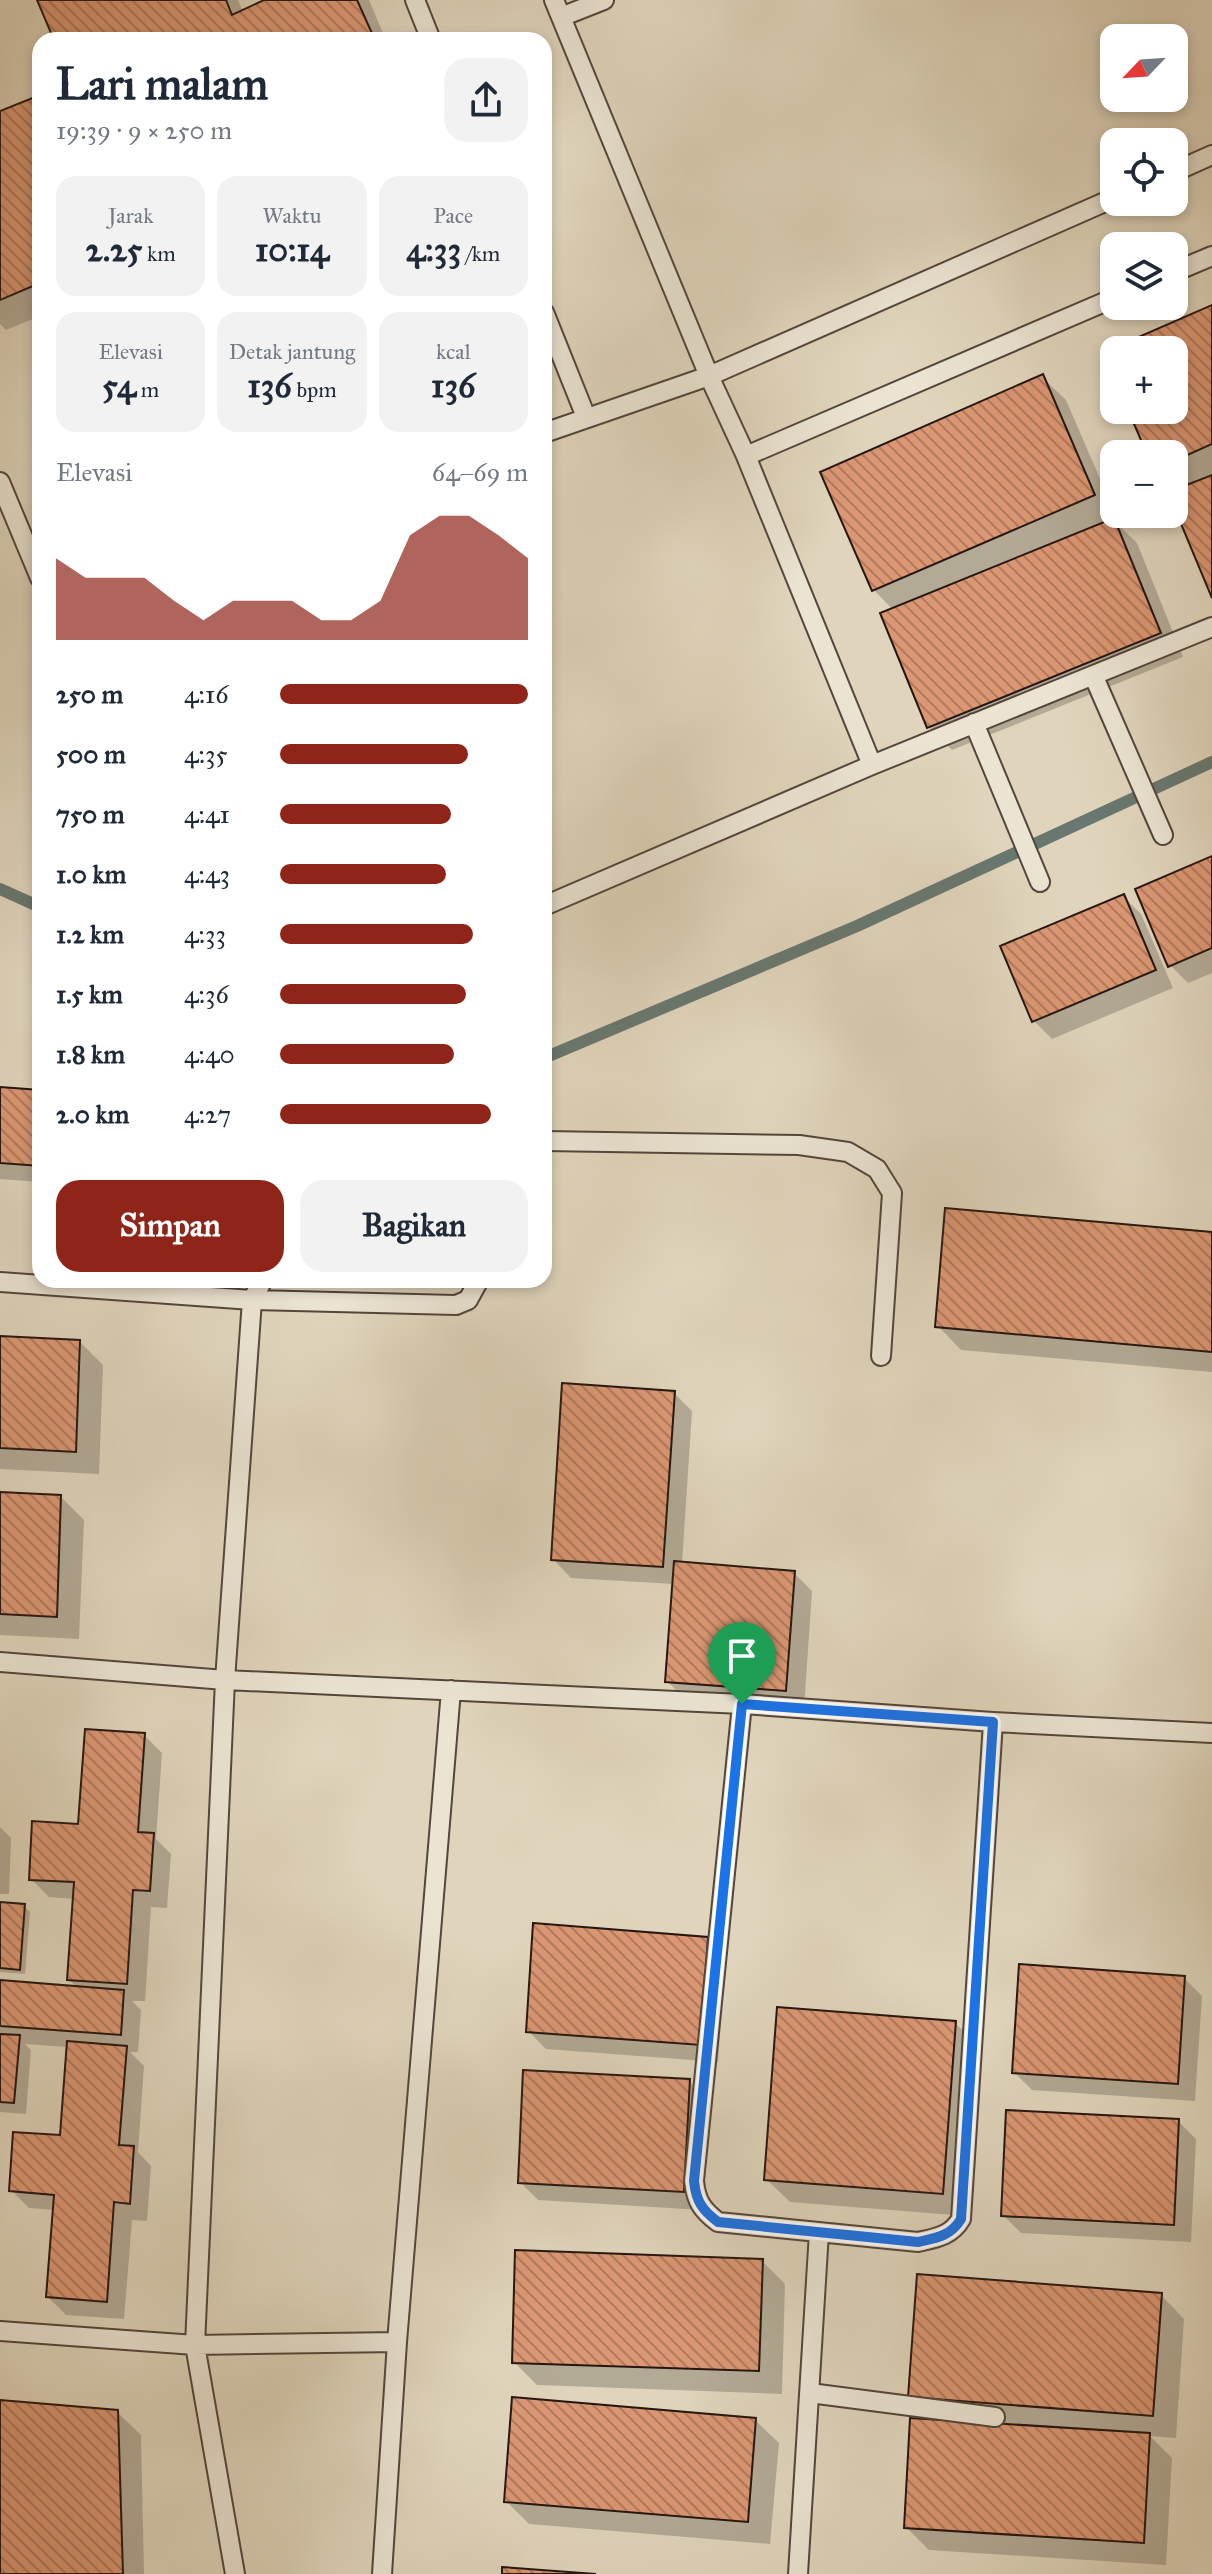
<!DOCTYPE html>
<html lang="id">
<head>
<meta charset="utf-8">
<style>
  body { margin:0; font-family:"IM FELL Great Primer",serif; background:#f2f2f3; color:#1f2937; height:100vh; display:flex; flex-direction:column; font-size:30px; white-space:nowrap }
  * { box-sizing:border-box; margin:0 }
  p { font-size:26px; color:#747a83 }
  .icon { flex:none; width:44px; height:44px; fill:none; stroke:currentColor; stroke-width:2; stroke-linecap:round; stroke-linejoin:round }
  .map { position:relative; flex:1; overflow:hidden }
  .details { position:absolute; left:32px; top:32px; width:520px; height:1256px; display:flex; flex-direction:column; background:#fff; border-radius:24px; box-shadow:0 4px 12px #0003 }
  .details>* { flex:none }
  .needle { width:52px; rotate:245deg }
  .buttons { position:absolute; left:1100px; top:24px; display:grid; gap:16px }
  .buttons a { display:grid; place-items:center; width:88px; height:88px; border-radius:16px; background:#fff; box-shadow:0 4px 12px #0003; font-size:40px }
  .pin { position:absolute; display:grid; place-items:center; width:68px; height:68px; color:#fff; margin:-82px -34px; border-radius:50% 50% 50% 0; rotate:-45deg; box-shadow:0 0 8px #0007 }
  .pin .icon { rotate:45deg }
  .round { display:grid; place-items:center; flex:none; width:84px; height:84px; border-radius:24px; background:#f2f2f3 }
  .headline { display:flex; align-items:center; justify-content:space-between; height:136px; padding:0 24px }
  h1 { font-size:44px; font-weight:700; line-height:60px }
  .metrics { display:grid; grid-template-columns:repeat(3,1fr); gap:12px; height:136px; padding:8px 24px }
  .metrics div { display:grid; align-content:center; border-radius:20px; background:#f2f2f3; text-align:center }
  .metrics b { font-size:34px; font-weight:700 }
  .metrics small { font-size:22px; font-weight:400 }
  .metrics p { font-size:22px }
  .chart { height:224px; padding:16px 24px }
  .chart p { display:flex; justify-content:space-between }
  .chart svg { width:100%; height:144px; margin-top:8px; fill:#8f2418; opacity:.7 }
  .button { display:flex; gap:16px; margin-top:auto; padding:16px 24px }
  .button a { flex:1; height:92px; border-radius:24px; background:#8f2418; color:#fff; font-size:32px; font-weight:700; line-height:92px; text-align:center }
  .button a+a { background:#f2f2f3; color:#1f2937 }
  ul { padding:0 24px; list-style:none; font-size:26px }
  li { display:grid; grid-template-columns:128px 96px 1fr; align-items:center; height:60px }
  li i { height:20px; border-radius:10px; background:#8f2418 }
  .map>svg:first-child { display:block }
</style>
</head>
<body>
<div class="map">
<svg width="1212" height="2574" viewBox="0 0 1212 2574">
  <defs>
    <pattern id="building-back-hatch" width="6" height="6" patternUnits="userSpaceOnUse" patternTransform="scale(2)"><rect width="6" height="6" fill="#db9773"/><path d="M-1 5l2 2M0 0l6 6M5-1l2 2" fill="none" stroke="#b17a5d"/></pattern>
  </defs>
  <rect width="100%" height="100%" fill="#e0d5bc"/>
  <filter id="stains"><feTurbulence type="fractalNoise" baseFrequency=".0025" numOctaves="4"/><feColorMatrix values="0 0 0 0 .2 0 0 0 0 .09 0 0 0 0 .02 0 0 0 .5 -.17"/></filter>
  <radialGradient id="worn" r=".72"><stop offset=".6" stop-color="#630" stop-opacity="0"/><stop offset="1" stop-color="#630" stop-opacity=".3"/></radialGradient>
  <path fill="#0003" d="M39 0H238L243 12 268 0H369L386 40H56Z
    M40 97V316L6 330 0 324V114Z
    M1212 307V593L1174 501V493L1178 491 1174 487V454H1150L1130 410H1174V350H1115Z
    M1042 377 1066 400 1117 518 1113 520 1137 543 1183 657 952 750 929 727 893 610 874 590Z
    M1212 858V973L1188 983 1170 965Z
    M1123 896 1141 914 1173 988 1052 1039 1034 1021 1003 947Z
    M0 1089 40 1092V1182L0 1179Z
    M1212 1234V1372L961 1350 938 1326Z
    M0 1338 79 1341 103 1365 99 1474 0 1469Z
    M674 1393 692 1411 682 1564 794 1573 812 1591 804 1709 685 1699 667 1681 674 1584 571 1578 553 1559Z
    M0 1494 60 1496 84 1520 79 1639 0 1635Z
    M144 1735 162 1753 156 1839 171 1854 167 1908 151 1907 145 2001H132L141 2010 138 2052H130L144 2066 138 2152 151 2166 147 2221 132 2220 124 2319 66 2315 48 2297 55 2210 29 2208 11 2190 61 2138 68 2047 25 2044 31 2050 26 2114 0 2112V1982L78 1988 69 1980 75 1899 49 1897 31 1879 80 1826Z
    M0 1827 11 1838 9 1894H0Z
    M0 1904 24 1906 30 1912 25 1974 0 1972Z
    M707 1938 726 1957 718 2062 546 2049 528 2031Z
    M1184 1978 1202 1996 1195 2101 1032 2090 1014 2072Z
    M955 2023 979 2046 966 2216 790 2202 766 2179Z
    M689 2081 707 2100 702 2210 538 2200 520 2182Z
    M1178 2121 1196 2139 1191 2242 1021 2233 1003 2215Z
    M762 2261 785 2284 782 2394 537 2385 514 2362Z
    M1161 2295 1184 2319 1176 2438 1150 2436 1172 2458 1166 2565 929 2550 906 2527 935 2421 910 2396Z
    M0 2402 117 2412 141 2435 144 2574H0Z
    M755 2420 779 2443 770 2544 529 2524 506 2501Z"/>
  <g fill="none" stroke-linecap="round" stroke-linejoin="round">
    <path stroke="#687870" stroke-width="12" d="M0 889 40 907
      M544 1058 857 926 1212 762"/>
  </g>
  <path fill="url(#building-back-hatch)" stroke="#261611" stroke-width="2" d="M37 0H226L232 15 264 0H357L375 40H54Z
    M40 95V283L0 300V111Z
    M1212 305V444L1174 461V454H1147L1128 410H1174V350H1114V379L1102 353Z
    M1043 374 1095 495 872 591 820 472Z
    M1212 475V598L1174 507V490Z
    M1114 518 1161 633 927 728 880 613Z
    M1212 856V948L1168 967 1135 889Z
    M1124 894 1156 970 1032 1022 1000 946Z
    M0 1087 40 1090V1166L0 1163Z
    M945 1208 1212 1232V1352L935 1327Z
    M0 1336 80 1340 76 1452 0 1448Z
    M562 1383 675 1391 663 1567 551 1560Z
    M0 1492 61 1495 57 1617 0 1614Z
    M674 1561 795 1571 786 1691 665 1682Z
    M85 1729 145 1733 138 1832 154 1833 150 1891 133 1890 127 1984 67 1980 74 1882 29 1880 32 1821 78 1824Z
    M0 1902 25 1904 20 1970 0 1968Z
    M533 1923 708 1937 701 2045 526 2032Z
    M1019 1964 1185 1976 1178 2084 1012 2073Z
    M0 1980 124 1990 121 2035 0 2026Z
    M777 2007 956 2021 943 2194 764 2180Z
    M0 2034 20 2035 14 2103 0 2102Z
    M67 2041 127 2046 119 2145 134 2146 130 2204 114 2202 107 2302 46 2297 54 2195 9 2191 13 2132 60 2135Z
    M523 2070 690 2079 684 2192 518 2183Z
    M1006 2110 1179 2119 1174 2225 1001 2216Z
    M515 2250 763 2259 759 2371 512 2363Z
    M917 2274 1162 2293 1153 2416 908 2397Z
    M512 2397 756 2418 748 2522 504 2502Z
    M0 2400 118 2410 123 2574H0Z
    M910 2418 1150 2433 1144 2543 904 2528Z
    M502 2567 596 2574H502Z"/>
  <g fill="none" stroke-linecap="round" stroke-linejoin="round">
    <defs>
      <path id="lane" d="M415 0 431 40
        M554 0 709 376 746 456 872 765
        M561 17 604 0
        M1174 172 1212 155
        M1174 272 1212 256
        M544 312 586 417
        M544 433 709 376 1114 198
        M746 456 1114 298
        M0 482 40 578
        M1094 677 1163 835
        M974 723 1040 882
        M544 906 872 765 1212 627
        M544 1141 799 1145 848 1152 877 1169 892 1193 881 1356
        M0 1282 252 1300 456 1305 468 1300 479 1280
        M0 1662 225 1680 742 1704 993 1722 1212 1733
        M742 1704 694 2181C696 2201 702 2210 718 2222L918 2242C936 2238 951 2236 961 2219L993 1722
        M0 2331 195 2345 397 2342
        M810 2393 995 2417
        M235 2574 195 2345 225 1680 252 1300 263 1280
        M382 2574 397 2342 451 1690
        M798 2574 819 2232"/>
    </defs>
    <use href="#lane" stroke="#54463c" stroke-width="22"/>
    <use href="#lane" stroke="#ebe4d3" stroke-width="18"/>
  </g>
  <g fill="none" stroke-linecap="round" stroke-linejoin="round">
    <defs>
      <path id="route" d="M742 1704 993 1722 961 2219C951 2236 936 2238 918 2242L718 2222C702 2210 696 2201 694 2181Z"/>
    </defs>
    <use href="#route" stroke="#fff" stroke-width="16"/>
    <use href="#route" stroke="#1a73e8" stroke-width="10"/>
  </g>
  <rect width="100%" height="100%" filter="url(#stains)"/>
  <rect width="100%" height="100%" fill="url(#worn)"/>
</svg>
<div class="buttons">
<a><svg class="needle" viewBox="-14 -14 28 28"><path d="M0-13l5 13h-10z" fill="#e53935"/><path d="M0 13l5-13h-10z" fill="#747a83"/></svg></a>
<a><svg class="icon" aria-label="locate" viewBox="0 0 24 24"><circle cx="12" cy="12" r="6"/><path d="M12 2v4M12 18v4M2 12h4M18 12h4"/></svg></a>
<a><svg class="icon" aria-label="layers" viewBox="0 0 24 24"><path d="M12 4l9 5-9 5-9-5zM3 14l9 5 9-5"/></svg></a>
<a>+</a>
<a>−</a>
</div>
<div class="pin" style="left:742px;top:1704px;background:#1e9e55"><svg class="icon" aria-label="arrive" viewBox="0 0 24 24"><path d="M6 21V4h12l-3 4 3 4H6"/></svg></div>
<section class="details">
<div class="headline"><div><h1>Lari malam</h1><p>19:39 · 9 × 250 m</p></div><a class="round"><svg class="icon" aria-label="share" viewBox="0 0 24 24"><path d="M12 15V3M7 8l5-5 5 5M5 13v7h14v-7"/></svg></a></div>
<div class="metrics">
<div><p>Jarak</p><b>2.25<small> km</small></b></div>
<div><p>Waktu</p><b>10:14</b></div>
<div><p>Pace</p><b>4:33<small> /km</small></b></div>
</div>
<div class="metrics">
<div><p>Elevasi</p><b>54<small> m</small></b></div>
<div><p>Detak jantung</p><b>136<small> bpm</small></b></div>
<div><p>kcal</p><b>136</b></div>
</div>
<div class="chart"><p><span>Elevasi</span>64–69 m</p>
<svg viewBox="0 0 160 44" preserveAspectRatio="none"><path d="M0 44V19L10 25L20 25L30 25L40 32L50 38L60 32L70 32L80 32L90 38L100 38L110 32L120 12L130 6L140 6L150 12L160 19V44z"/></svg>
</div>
<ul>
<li><b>250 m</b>4:16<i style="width:100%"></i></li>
<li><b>500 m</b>4:35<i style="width:76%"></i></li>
<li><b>750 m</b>4:41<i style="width:69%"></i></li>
<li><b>1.0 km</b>4:43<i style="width:67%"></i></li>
<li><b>1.2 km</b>4:33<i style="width:78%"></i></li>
<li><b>1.5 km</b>4:36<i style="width:75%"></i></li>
<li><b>1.8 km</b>4:40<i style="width:70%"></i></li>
<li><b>2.0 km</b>4:27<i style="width:85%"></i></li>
</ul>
<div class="button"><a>Simpan</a><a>Bagikan</a></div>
</section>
</div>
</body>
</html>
